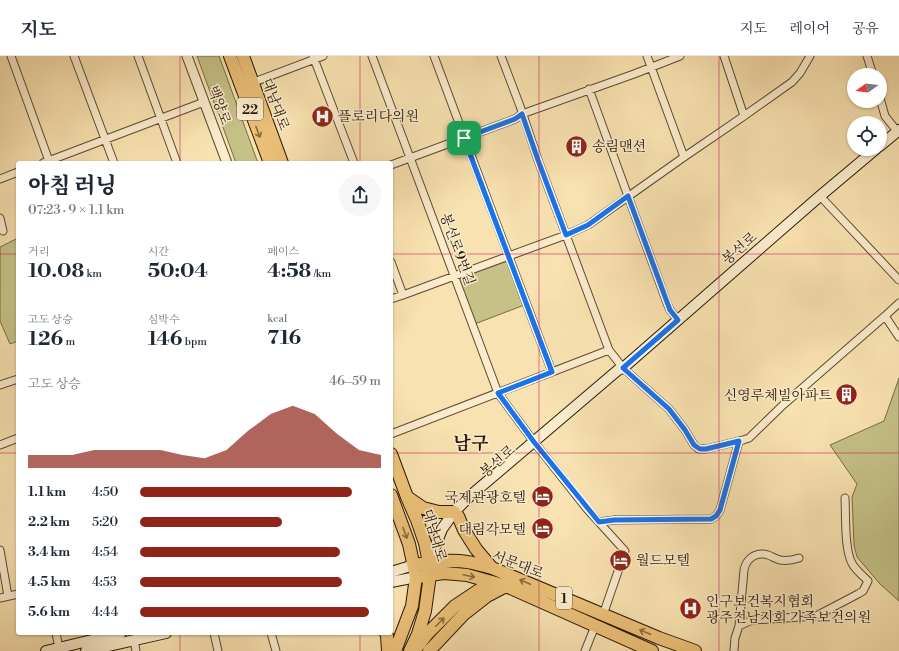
<!DOCTYPE html>
<html lang="ko">
<head>
<meta charset="utf-8">
<style>
  body { margin:0; font-family:"Libre Bodoni","Noto Serif KR",serif; background:#f6f6f7; color:#1f2937; height:100vh; display:flex; flex-direction:column; font-size:15px; white-space:nowrap }
  * { box-sizing:border-box; margin:0 }
  p { font-size:13px; color:#747a83 }
  .icon { flex:none; width:22px; height:22px; fill:none; stroke:currentColor; stroke-width:2; stroke-linecap:round; stroke-linejoin:round }
  .map { position:relative; flex:1; overflow:hidden }
  .side { position:absolute; left:16px; top:105px; width:377px; height:474px; display:flex; flex-direction:column; background:#fff; border-radius:4px; box-shadow:0 1px 3px #0004 }
  .side>* { flex:none }
  .needle { width:26px; rotate:255deg }
  .tools { position:absolute; left:847px; top:12px; display:grid; gap:8px }
  .tools a { display:grid; place-items:center; width:40px; height:40px; border-radius:50%; background:#fff; box-shadow:0 1px 3px #0004; font-size:20px }
  .pin { position:absolute; display:grid; place-items:center; width:34px; height:34px; color:#fff; margin:-17px; border-radius:8px; box-shadow:0 2px 6px #0006 }
  .round { display:grid; place-items:center; flex:none; width:42px; height:42px; border-radius:21px; background:#f6f6f7 }
  .head { display:flex; align-items:center; justify-content:space-between; height:68px; padding:0 12px }
  h1 { font-size:22px; font-weight:800; line-height:30px }
  .stats { display:grid; grid-template-columns:repeat(3,1fr); gap:6px; height:68px; padding:4px 12px }
  .stats div { display:grid; align-content:center }
  .stats b { font-size:20px; font-weight:800 }
  .stats small { font-size:11px; font-weight:400 }
  .stats p { font-size:11px }
  .chart { height:112px; padding:8px 12px }
  .chart p { display:flex; justify-content:space-between }
  .chart svg { width:100%; height:72px; margin-top:4px; fill:#8f2418; opacity:.7 }
  ul { padding:0 12px; list-style:none; font-size:13px }
  li { display:grid; grid-template-columns:64px 48px 1fr; align-items:center; height:30px }
  li i { height:10px; border-radius:5px; background:#8f2418 }
  header { display:flex; align-items:center; gap:24px; box-sizing:border-box; height:56px; padding:0 20px; background:#fff; border-bottom:1px solid #e0e1e3 }
  header strong { font-size:19px }
  nav { display:flex; gap:22px; margin-inline-start:auto; font-size:14px }
  .map>svg:first-child { display:block }
</style>
</head>
<body>
<header>
<strong>지도</strong>
<nav><a>지도</a><a>레이어</a><a>공유</a></nav>
</header>
<div class="map">
<svg width="899" height="595" viewBox="0 0 899 595">
  <rect width="100%" height="100%" fill="#f9e2b1"/>
  <filter id="stains"><feTurbulence type="fractalNoise" baseFrequency=".005" numOctaves="4"/><feColorMatrix values="0 0 0 0 .2 0 0 0 0 .09 0 0 0 0 .02 0 0 0 .5 -.17"/></filter>
  <radialGradient id="worn" r=".72"><stop offset=".6" stop-color="#630" stop-opacity="0"/><stop offset="1" stop-color="#630" stop-opacity=".3"/></radialGradient>
  <path fill="#c5c187" stroke="#776c46" d="M197 0H219L258 107H236Z
    M18 182V285L10 288 0 265V191Z
    M509 200 527 248 472 269 454 220Z
    M899 322V545L880 528 857 501 854 489 852 441 857 428 830 389 884 365Z"/>
  <g fill="none" stroke-linecap="round" stroke-linejoin="round">
    <defs>
      <path id="minor" d="M11 0 49 105
        M74 0 114 107
        M138 0 177 107
        M313 0 354 107
        M372 0 498 337 534 386 587 453 625 495 603 559
        M434 0 552 316
        M501 0 520 50 538 104 609 294 623 312 669 353 685 374 694 389 699 393H706L743 384 749 382 783 349 885 260 899 247
        M647 0 684 101
        M724 0 744 60
        M867 0 873 19
        M249 28 323 0
        M589 33 667 247 670 254 678 264
        M880 42 885 60 897 75
        M43 107 204 46
        M391 109 515 63 522 58 634 18 680 0
        M0 123 18 116
        M820 140 899 224
        M0 162 3 175
        M391 206 403 239 391 243
        M403 239 566 179 588 169 684 101 744 60 792 26 800 17 810 0
        M885 260 899 281
        M0 329 18 323
        M391 378 609 294
        M0 389 18 382
        M599 466 614 464 711 463 716 460 720 454 739 385
        M0 494 8 540
        M0 542 18 538
        M739 570 752 564 816 560 858 538 863 535 868 525C863 520 857 515 853 509 844 496 846 459 845 442
        M56 577 59 592
        M214 577 218 595
        M271 577 276 595
        M134 584 136 595
        M585 595 595 570
        M734 595 735 582 739 570 744 514C746 503 756 495 768 499 772 500 775 503 780 504 786 505 793 504 799 502"/>
      <path id="tertiary" d="M187 0 227 107"/>
      <path id="secondary" d="M880 90 899 74
        M429 507 442 473 454 456 470 440 618 314 623 312 820 140 876 93
        M391 516 414 509
        M391 526 416 521
        M46 595 121 577
        M86 595 166 577"/>
      <path id="primary" d="M230 0 270 107
        M243 0 282 107
        M391 398 407 441 417 464 425 487 429 507 430 519 425 555 418 578 410 595
        M391 439 409 488 416 521 412 550 395 595
        M407 441 423 452 439 456H454
        M458 460 464 474 476 493 492 512
        M414 509C431 506 450 503 467 506 475 507 484 510 492 512L659 582 695 595
        M416 521 444 517 467 519 506 530 652 595
        M386 577 387 580 388 595
        M417 591 427 578 455 550 482 532 494 527
        M429 595 464 558 487 540 506 530"/>
    </defs>
    <use href="#minor" stroke="#5d4a31" stroke-width="9"/>
    <use href="#tertiary" stroke="#5d4a31" stroke-width="11"/>
    <use href="#secondary" stroke="#291806" stroke-width="12"/>
    <use href="#primary" stroke="#291806" stroke-width="14"/>
    <use href="#minor" stroke="#fbeccc" stroke-width="7"/>
    <use href="#tertiary" stroke="#fbeccc" stroke-width="9"/>
    <use href="#secondary" stroke="#fbeccc" stroke-width="10"/>
    <use href="#primary" stroke="#ecc178" stroke-width="12"/>
  </g>
  <defs><path id="oneway-shaft" d="M-6 0H5M1.5-3L5.5 0L1.5 3" fill="none" stroke-width="1.6" stroke-linecap="round" stroke-linejoin="round"/></defs>
  <g stroke="#8a6c3f">
    <use href="#oneway-shaft" transform="translate(258 76) rotate(69)"/>
    <use href="#oneway-shaft" transform="translate(405 477) rotate(70)"/>
    <use href="#oneway-shaft" transform="translate(469 520) rotate(12)"/>
    <use href="#oneway-shaft" transform="translate(525 526) rotate(-157)"/>
    <use href="#oneway-shaft" transform="translate(440 566) rotate(-45)"/>
    <use href="#oneway-shaft" transform="translate(645 576) rotate(-158)"/>
  </g>
  <g fill="none" stroke-linecap="round" stroke-linejoin="round">
    <defs>
      <path id="route" d="M522 58 538 104 566 179 588 169 628 140 667 246 670 254 678 264 623 312 669 353 685 374 694 389 700 393H706L739 385 720 454 716 460 711 463 614 464 599 466 534 386 498 337 552 316 464 82 515 63Z"/>
    </defs>
    <use href="#route" stroke="#fff" stroke-width="8"/>
    <use href="#route" stroke="#1a73e8" stroke-width="5"/>
  </g>
  <path fill="none" stroke="#c2185b" stroke-width="1" stroke-opacity="0.55" d="M180 0V107M360 0V107M539 0V595M719 0V595M0 198H18M391 198H899M0 397H18M391 397H899M180 577V595M360 577V595"/>
  <defs>
    <symbol id="hospital-disc" viewBox="-11 -11 22 22"><circle r="9.5" fill="#8f2418" stroke="#fbeccc"/><path d="M-5-5h3v3.5h4V-5h3V5h-3V1.5h-4V5h-3Z" fill="#fff"/></symbol>
    <symbol id="building-disc" viewBox="-11 -11 22 22"><circle r="9.5" fill="#8f2418" stroke="#fbeccc"/><path d="M-4-6H4V6H1V3H-1V6H-4ZM-2.5-4.3h1.7v1.8h-1.7ZM.8-4.3h1.7v1.8H.8ZM-2.5-1h1.7V.8h-1.7ZM.8-1h1.7V.8H.8Z" fill="#fff"/></symbol>
    <symbol id="hotel-disc" viewBox="-11 -11 22 22"><circle r="9.5" fill="#8f2418" stroke="#fbeccc"/><path d="M-6-4.5h1.5V1H6V5H4.5V3h-9V5H-6ZM-4 0a1.8 1.8 0 1 1 3.6 0ZM.5 0V-2.5h3Q6-2.5 6 0Z" fill="#fff"/></symbol>
  </defs>
  <g fill-rule="evenodd">
    <use href="#hospital-disc" x="310" y="48" width="25" height="25"/>
    <use href="#building-disc" x="564" y="78" width="25" height="25"/>
    <use href="#building-disc" x="834" y="326" width="25" height="25"/>
    <use href="#hotel-disc" x="530" y="428" width="25" height="25"/>
    <use href="#hotel-disc" x="530" y="460" width="25" height="25"/>
    <use href="#hotel-disc" x="608" y="492" width="25" height="25"/>
    <use href="#hospital-disc" x="678" y="540" width="25" height="25"/>
  </g>
  <g text-anchor="middle" stroke-width="3" stroke-linejoin="round" paint-order="stroke">
    <g fill="#fbeccc" stroke="#685841" stroke-width="1">
      <rect x="237" y="42" width="26" height="22" rx="3"/>
      <rect x="556" y="531" width="16" height="22" rx="3"/>
    </g>
    <g font-size="13" font-weight="bold" fill="#291806">
      <text x="250" y="58">22</text>
      <text x="564" y="547">1</text>
    </g>
    <g font-size="14" fill="#291806" stroke="#fbeccc">
      <text transform="translate(276 48) rotate(70)" y="5">대남대로</text>
      <text transform="translate(220 49) rotate(70)" y="5">백양로</text>
      <text transform="translate(739 192) rotate(-41)" y="5">봉선로</text>
      <text transform="translate(458 193) rotate(70)" y="5">봉선로9번길</text>
      <text transform="translate(497 405) rotate(-41)" y="5">봉선로</text>
      <text transform="translate(435 479) rotate(74)" y="5">대남대로</text>
      <text transform="translate(518 508) rotate(21)" y="5">서문대로</text>
    </g>
    <g font-size="14" fill="#291806" stroke="#fbeccc" text-anchor="start">
      <text x="338" y="65">플로리다의원</text>
      <text x="592" y="95">송림맨션</text>
      <text x="832" y="344" text-anchor="end">신영루체빌아파트</text>
      <text x="526" y="446" text-anchor="end">국제관광호텔</text>
      <text x="526" y="478" text-anchor="end">대림각모텔</text>
      <text x="636" y="509">월드모텔</text>
      <text x="706" y="550">인구보건복지협회<tspan x="706" dy="16">광주전남지회 가족보건의원</tspan></text>
    </g>
    <g font-size="18" font-weight="bold" fill="#291806" stroke="#fbeccc">
      <text x="471" y="393">남구</text>
    </g>
  </g>
  <rect width="100%" height="100%" filter="url(#stains)"/>
  <rect width="100%" height="100%" fill="url(#worn)"/>
</svg>
<div class="tools">
<a><svg class="needle" viewBox="-14 -14 28 28"><path d="M0-13l5 13h-10z" fill="#e53935"/><path d="M0 13l5-13h-10z" fill="#747a83"/></svg></a>
<a><svg class="icon" aria-label="locate" viewBox="0 0 24 24"><circle cx="12" cy="12" r="6"/><path d="M12 2v4M12 18v4M2 12h4M18 12h4"/></svg></a>
</div>
<div class="pin" style="left:464px;top:82px;background:#1e9e55"><svg class="icon" aria-label="arrive" viewBox="0 0 24 24"><path d="M6 21V4h12l-3 4 3 4H6"/></svg></div>
<section class="side">
<div class="head"><div><h1>아침 러닝</h1><p>07:23 · 9 × 1.1 km</p></div><a class="round"><svg class="icon" aria-label="share" viewBox="0 0 24 24"><path d="M12 15V3M7 8l5-5 5 5M5 13v7h14v-7"/></svg></a></div>
<div class="stats">
<div><p>거리</p><b>10.08<small> km</small></b></div>
<div><p>시간</p><b>50:04</b></div>
<div><p>페이스</p><b>4:58<small> /km</small></b></div>
</div>
<div class="stats">
<div><p>고도 상승</p><b>126<small> m</small></b></div>
<div><p>심박수</p><b>146<small> bpm</small></b></div>
<div><p>kcal</p><b>716</b></div>
</div>
<div class="chart"><p><span>고도 상승</span>46–59 m</p>
<svg viewBox="0 0 160 44" preserveAspectRatio="none"><path d="M0 44V36L10 36L20 36L30 33L40 33L50 33L60 33L70 36L80 38L90 33L100 21L110 11L120 6L130 11L140 23L150 33L160 36V44z"/></svg>
</div>
<ul>
<li><b>1.1 km</b>4:50<i style="width:88%"></i></li>
<li><b>2.2 km</b>5:20<i style="width:59%"></i></li>
<li><b>3.4 km</b>4:54<i style="width:83%"></i></li>
<li><b>4.5 km</b>4:53<i style="width:84%"></i></li>
<li><b>5.6 km</b>4:44<i style="width:95%"></i></li>
</ul>
</section>
</div>
</body>
</html>
